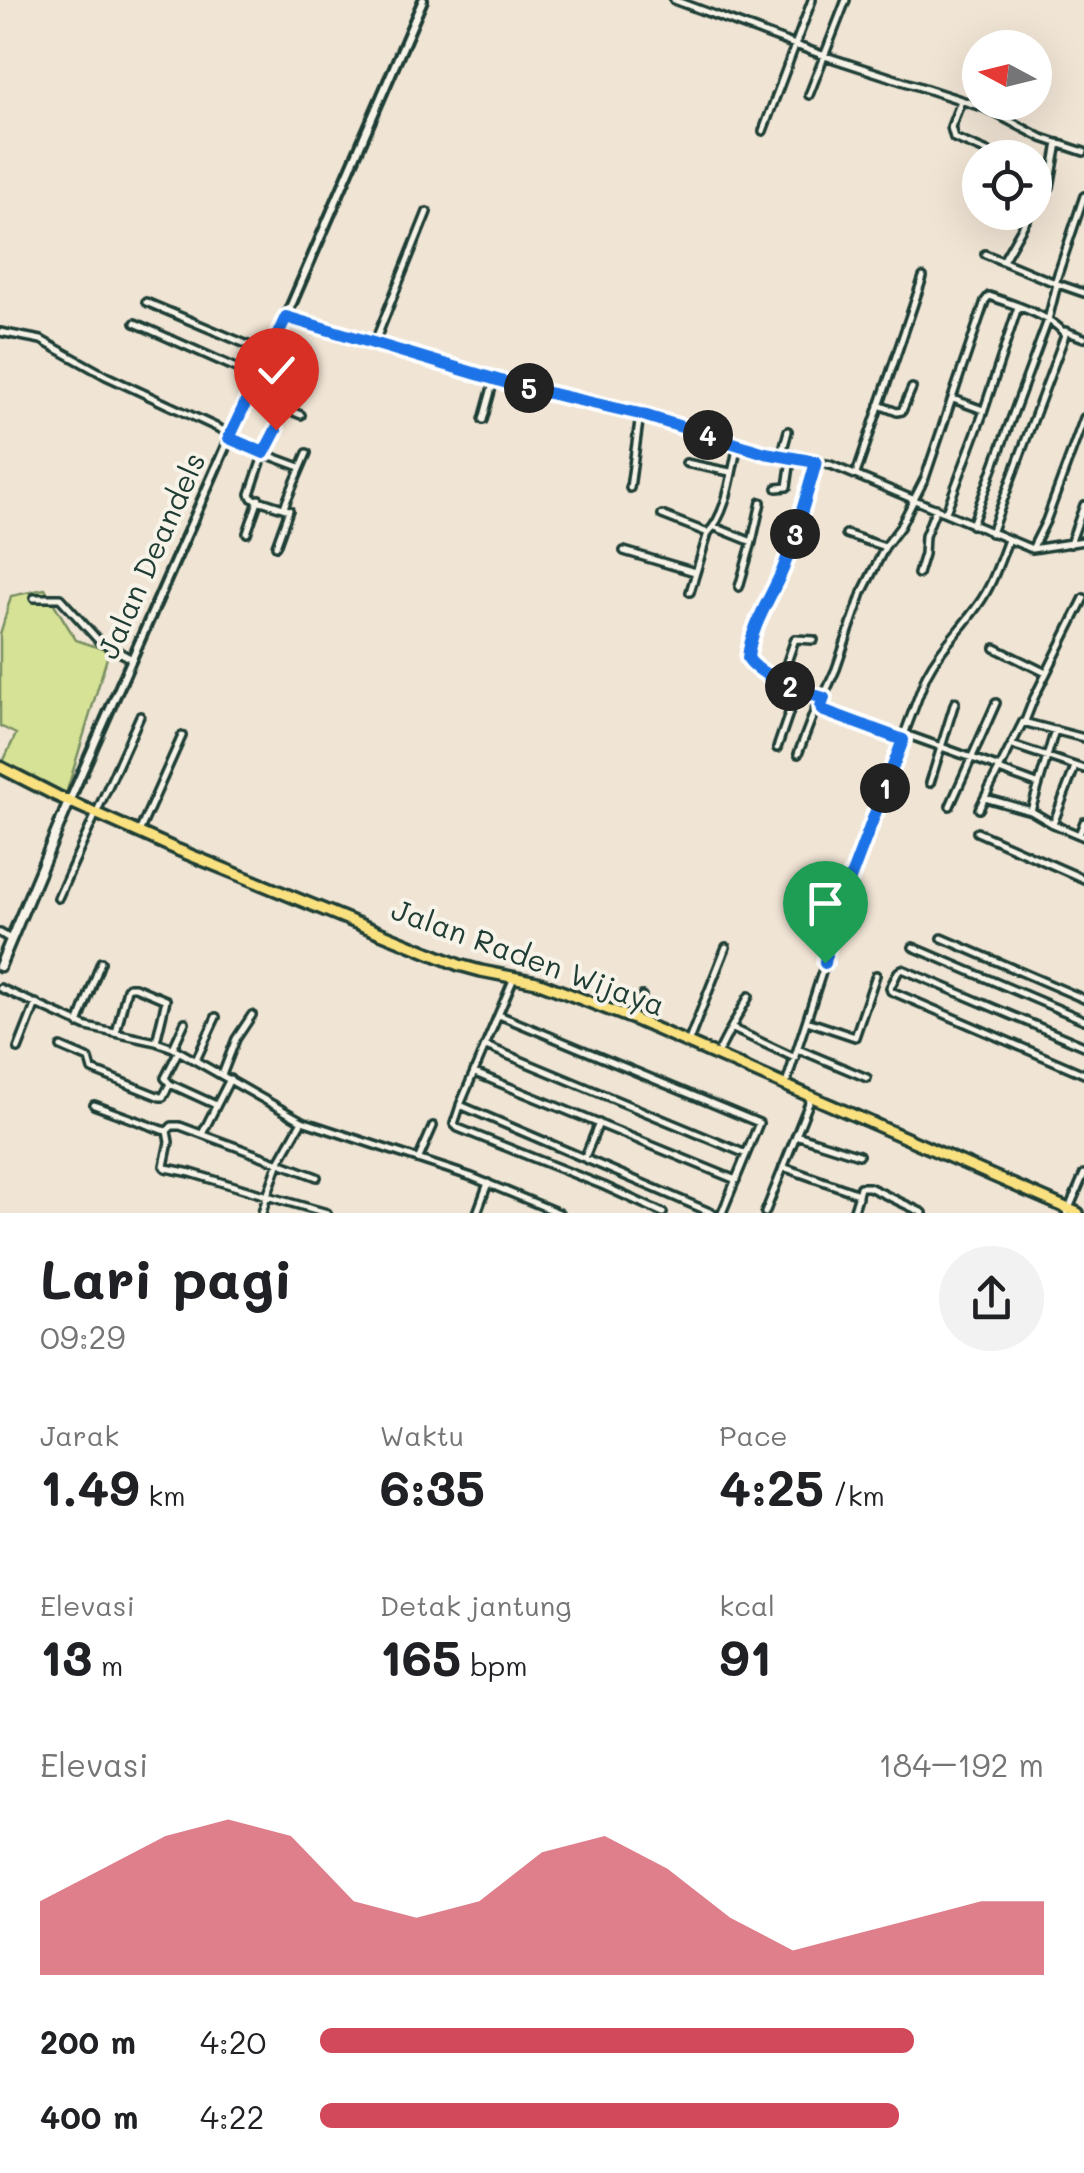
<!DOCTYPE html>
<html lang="id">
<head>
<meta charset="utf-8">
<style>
  body { margin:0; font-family:Mali,sans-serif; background:#f2f2f2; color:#202124; height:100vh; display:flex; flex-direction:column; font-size:38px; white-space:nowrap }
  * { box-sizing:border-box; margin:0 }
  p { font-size:32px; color:#757577 }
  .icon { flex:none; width:55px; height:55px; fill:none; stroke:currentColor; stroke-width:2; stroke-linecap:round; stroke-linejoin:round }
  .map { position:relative; height:1213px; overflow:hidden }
  .drawer { display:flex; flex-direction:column; background:#fff; flex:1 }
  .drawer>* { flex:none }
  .needle { width:65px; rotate:277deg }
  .fabs { position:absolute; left:962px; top:30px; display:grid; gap:20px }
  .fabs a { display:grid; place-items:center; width:90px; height:90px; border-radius:50%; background:#fff; box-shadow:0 10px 40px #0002; font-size:50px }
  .pin { position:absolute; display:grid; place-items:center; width:85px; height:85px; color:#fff; margin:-102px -42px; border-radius:50% 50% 50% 0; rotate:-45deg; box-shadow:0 0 10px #0007 }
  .pin .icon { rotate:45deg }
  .km { position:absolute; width:50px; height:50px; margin:-25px; border-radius:50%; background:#222; color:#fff; font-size:28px; line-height:50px; text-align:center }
  .round { display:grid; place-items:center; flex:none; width:105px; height:105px; border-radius:52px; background:#f2f2f2 }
  .overview { display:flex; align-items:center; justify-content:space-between; height:170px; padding:0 40px }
  h1 { font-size:55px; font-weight:700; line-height:75px }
  .metrics { display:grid; grid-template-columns:repeat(3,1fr); gap:15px; height:170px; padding:10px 40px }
  .metrics div { display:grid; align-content:center }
  .metrics b { font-size:50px; font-weight:700 }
  .metrics small { font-size:28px; font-weight:400 }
  .metrics p { font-size:28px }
  .chart { height:280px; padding:20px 40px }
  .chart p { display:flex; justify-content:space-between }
  .chart svg { width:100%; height:180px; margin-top:10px; fill:#d1495b; opacity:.7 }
  ul { padding:0 40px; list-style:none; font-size:32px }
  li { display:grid; grid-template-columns:160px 120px 1fr; align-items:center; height:75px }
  li i { height:25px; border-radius:12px; background:#d1495b }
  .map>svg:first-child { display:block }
</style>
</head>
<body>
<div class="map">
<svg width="1084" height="1213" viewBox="0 0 1084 1213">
  <rect width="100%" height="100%" fill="#f0e4d4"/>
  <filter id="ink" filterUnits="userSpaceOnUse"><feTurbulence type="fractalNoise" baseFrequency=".01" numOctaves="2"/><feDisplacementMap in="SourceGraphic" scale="20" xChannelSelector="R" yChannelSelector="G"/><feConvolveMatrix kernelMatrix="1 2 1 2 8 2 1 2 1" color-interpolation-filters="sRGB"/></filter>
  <g filter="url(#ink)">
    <path fill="#d6e295" stroke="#7a9064" stroke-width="2.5" d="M45 589 76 640 109 651 66 794 3 762 16 734 0 726V635L11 596Z"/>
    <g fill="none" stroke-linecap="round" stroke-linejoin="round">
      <defs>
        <path id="minor" d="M674 0 825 56 985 108 1042 138 1084 152
          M809 95 846 0
          M961 101 951 127 954 138 1002 158
          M763 131 812 0
          M1084 196 1055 283 1084 293
          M1035 205 1050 187 1058 143
          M985 254 1055 283
          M1003 261 1031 212
          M146 302 267 353
          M286 317 514 385 640 414 765 453 831 465 1032 549 1084 541
          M135 323 256 377
          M1065 331 1084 338
          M0 332 41 340 106 376 231 434
          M374 344 427 212
          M249 394 301 415
          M953 399 983 410
          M879 405 897 412 902 411 912 388
          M483 420 494 380
          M276 429 264 453 250 494 252 498 289 510 276 546
          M230 438 264 453
          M265 454 300 467
          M781 457 788 431
          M686 463 730 472
          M856 474 923 277
          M630 488 640 414
          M777 488 787 487 791 459
          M284 507 307 453
          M946 512 982 416 1018 307
          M662 515 708 533
          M972 525 1048 320 1057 284
          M715 527 752 542 761 502
          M247 533 259 499
          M846 534 885 547
          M1070 544 1084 505
          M1032 549 1046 521 1084 418
          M624 551 695 572
          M918 574 924 554 925 536 936 508
          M739 587 752 542
          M690 592 708 533C728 512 731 473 738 445
          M34 598H60L99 641 132 659
          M814 640 795 639 784 671 786 684 823 698 821 706 823 710 903 740
          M995 648 1046 673
          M786 684 755 667 750 663 747 653 761 611 783 568 805 503 816 462
          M823 698 836 669 862 593 885 547 900 527 925 478 985 301 989 296C1010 303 1055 317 1065 335L991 533
          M1025 721 1034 698 1084 598
          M1055 730 1031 811 1053 824 1084 837
          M905 734 1000 768
          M1012 745 1084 769
          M777 748 797 690
          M798 754 820 697
          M999 770 1037 784
          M930 783 955 702
          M985 798 1031 811
          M950 806 996 703
          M979 809 1023 722 1084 738
          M1053 824 1075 767
          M140 830 182 736
          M977 832 1084 879
          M1079 835 1084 822
          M58 898 140 716
          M0 933 10 939
          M942 938 1084 999
          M913 947 1084 1020
          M513 980 460 1105 712 1213
          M0 988 87 1027 156 1042 173 1048 302 1121 472 1177 559 1213
          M499 1015 759 1123 722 1213
          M631 1018 642 996
          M807 1021 855 1037 876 975
          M78 1024 101 962
          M731 1028 749 996
          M116 1033 127 989 129 987H135L166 1000 156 1042
          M688 1043 726 947
          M486 1046 746 1154
          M1084 1046 902 969 898 972 890 988 891 991 1084 1074
          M61 1047 89 1059 92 1070 160 1097H163L170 1084 165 1078 178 1052
          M173 1048 185 1022
          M18 1049 36 1003
          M798 1049 867 1078
          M717 1055 731 1028 795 1058
          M196 1060 216 1017
          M475 1073 736 1180
          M222 1075 236 1039 252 1015
          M170 1084 216 1105
          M786 1084 825 963 830 932 926 676C941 647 960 631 978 605 992 586 999 563 1008 540
          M94 1105 162 1130 167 1131 172 1126H180L317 1177
          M460 1106 454 1124 458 1128 604 1186 663 1213
          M167 1131 169 1142 164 1166 166 1168 191 1173 267 1196 279 1162 302 1121
          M202 1134 230 1079
          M796 1135 859 1155
          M585 1157 599 1123
          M419 1158 433 1126
          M783 1167 856 1193 858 1197 853 1213
          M858 1195 860 1187H869L923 1213
          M262 1213 267 1196 327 1213
          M477 1213 488 1183
          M765 1213 811 1098
          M1067 1213 1084 1174"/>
        <path id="tertiary" d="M69 802 256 377 286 317 423 0"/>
        <path id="secondary" d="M0 966 69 802"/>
        <path id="trunk" d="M0 767 57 796 178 850 459 965 481 971 537 982 631 1018 1078 1213"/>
      </defs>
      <use href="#minor" stroke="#1f3d34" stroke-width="12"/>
      <use href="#tertiary" stroke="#1f3d34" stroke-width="14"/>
      <use href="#secondary" stroke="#1f3d34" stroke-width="15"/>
      <use href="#trunk" stroke="#1f3d34" stroke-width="16"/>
      <use href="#minor" stroke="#f7f3e8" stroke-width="5"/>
      <use href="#tertiary" stroke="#f7f3e8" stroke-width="6"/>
      <use href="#secondary" stroke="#f7f3e8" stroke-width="8"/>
      <use href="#trunk" stroke="#fae180" stroke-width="9"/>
    </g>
  </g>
  <g fill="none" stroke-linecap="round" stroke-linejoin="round" filter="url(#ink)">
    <defs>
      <path id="route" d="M276 430 264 453 229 438 286 317 514 385 640 414 765 453 816 462C806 498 796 534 783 569 771 598 751 625 748 658 758 675 803 693 824 698L821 706 822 710 903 740 830 932 825 963"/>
    </defs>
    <use href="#route" stroke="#fff" stroke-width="20"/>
    <use href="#route" stroke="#1a73e8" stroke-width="12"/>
  </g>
  <g text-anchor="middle" stroke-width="8" stroke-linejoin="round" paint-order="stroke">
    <g font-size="30" fill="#1f3d34" stroke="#f7f3e8">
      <text transform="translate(152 556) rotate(-66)" y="10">Jalan Deandels</text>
      <text transform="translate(528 958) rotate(20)" y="10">Jalan Raden Wijaya</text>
    </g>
  </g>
</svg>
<div class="fabs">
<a><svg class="needle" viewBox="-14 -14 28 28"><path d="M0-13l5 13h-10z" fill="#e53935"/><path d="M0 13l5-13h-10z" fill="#757577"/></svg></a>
<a><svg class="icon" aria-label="locate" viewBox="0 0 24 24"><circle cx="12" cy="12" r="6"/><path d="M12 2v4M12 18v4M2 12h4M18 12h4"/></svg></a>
</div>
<div class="pin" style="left:825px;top:963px;background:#1e9e55"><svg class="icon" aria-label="arrive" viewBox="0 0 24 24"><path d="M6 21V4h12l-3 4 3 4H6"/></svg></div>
<div class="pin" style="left:276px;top:430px;background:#d93025"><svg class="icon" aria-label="check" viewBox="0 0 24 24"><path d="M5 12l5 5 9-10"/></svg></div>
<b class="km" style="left:885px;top:788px">1</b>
<b class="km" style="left:790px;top:686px">2</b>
<b class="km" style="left:795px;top:534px">3</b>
<b class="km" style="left:708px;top:435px">4</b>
<b class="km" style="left:529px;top:388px">5</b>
</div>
<section class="drawer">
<div class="overview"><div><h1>Lari pagi</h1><p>09:29</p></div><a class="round"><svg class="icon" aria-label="share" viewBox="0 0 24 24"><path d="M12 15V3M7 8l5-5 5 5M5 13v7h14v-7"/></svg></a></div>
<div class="metrics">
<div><p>Jarak</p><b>1.49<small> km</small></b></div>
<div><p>Waktu</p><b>6:35</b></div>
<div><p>Pace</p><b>4:25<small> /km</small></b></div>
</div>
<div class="metrics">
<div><p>Elevasi</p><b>13<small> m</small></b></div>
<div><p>Detak jantung</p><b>165<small> bpm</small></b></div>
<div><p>kcal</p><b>91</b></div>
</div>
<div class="chart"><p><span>Elevasi</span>184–192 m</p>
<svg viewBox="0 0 160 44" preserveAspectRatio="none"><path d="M0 44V26L10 18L20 10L30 6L40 10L50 26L60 30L70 26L80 14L90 10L100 18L110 30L120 38L130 34L140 30L150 26L160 26V44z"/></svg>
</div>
<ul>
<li><b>200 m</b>4:20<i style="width:82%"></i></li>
<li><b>400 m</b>4:22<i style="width:80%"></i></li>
</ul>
</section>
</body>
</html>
